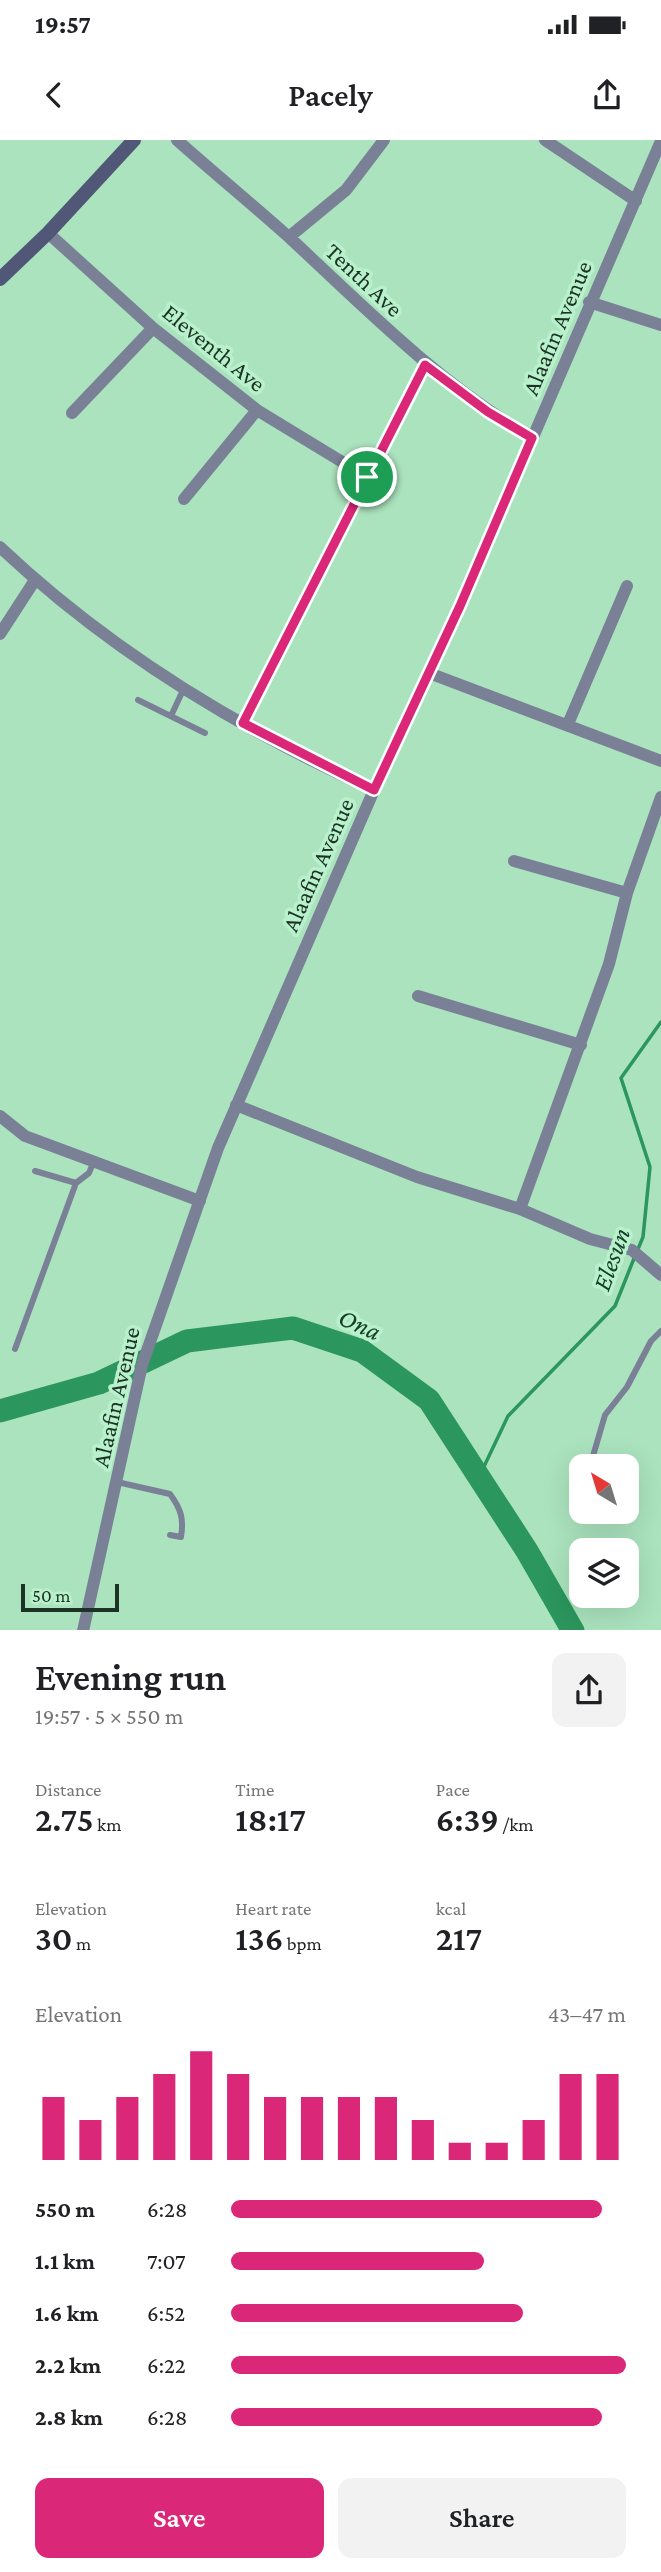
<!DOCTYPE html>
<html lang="en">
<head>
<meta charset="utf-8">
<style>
  body { margin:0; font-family:"Crimson Pro",serif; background:#f2f2f2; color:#202124; height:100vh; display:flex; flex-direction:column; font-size:26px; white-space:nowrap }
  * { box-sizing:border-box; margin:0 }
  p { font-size:23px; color:#757577 }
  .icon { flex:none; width:38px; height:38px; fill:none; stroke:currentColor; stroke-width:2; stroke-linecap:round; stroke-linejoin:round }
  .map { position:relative; height:1490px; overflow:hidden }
  .side { display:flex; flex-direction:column; background:#fff; flex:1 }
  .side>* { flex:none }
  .needle { width:46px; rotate:322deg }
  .controls { position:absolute; left:569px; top:1314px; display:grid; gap:14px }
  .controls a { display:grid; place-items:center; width:70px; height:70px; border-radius:14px; background:#fff; box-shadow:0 7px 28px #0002; font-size:35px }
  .scale { position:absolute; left:21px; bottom:18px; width:98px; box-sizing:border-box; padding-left:7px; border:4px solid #1c3224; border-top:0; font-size:19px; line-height:24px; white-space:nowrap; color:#1c3224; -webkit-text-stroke:5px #b8f1cb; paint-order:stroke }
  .pin { position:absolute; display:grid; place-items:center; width:60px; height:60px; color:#fff; margin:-30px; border:4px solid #fff; border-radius:50%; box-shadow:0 2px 7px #0007 }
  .round { display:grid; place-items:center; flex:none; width:74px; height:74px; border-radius:14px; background:#f2f2f2 }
  .summary { display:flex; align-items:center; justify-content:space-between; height:119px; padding:0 35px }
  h1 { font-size:38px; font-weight:600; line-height:52px }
  .stats { display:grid; grid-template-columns:repeat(3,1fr); gap:10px; height:119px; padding:7px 35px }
  .stats div { display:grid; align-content:center }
  .stats b { font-size:35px; font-weight:600 }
  .stats small { font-size:19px; font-weight:400 }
  .stats p { font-size:19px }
  .chart { height:196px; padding:14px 35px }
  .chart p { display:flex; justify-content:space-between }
  .chart svg { width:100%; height:126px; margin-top:7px; stroke:#db2777; stroke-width:6 }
  .cta { display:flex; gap:14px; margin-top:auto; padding:14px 35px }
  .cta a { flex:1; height:80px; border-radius:14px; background:#db2777; color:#fff; font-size:28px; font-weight:600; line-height:80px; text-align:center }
  .cta a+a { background:#f2f2f2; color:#202124 }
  ul { padding:0 35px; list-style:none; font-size:23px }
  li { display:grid; grid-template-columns:112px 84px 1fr; align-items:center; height:52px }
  li i { height:18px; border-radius:9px; background:#db2777 }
  .status { display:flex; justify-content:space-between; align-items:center; height:49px; padding:0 35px; background:#fff; direction:ltr }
  .status svg { height:19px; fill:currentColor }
  header { display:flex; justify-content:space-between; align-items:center; height:91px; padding:0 35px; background:#fff; font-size:32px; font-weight:600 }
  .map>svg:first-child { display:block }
</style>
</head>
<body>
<div class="status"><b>19:57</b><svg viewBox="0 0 49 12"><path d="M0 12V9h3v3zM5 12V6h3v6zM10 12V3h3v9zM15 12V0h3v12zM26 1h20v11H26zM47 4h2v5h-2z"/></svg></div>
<header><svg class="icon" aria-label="back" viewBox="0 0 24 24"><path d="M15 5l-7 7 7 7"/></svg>Pacely<svg class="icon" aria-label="share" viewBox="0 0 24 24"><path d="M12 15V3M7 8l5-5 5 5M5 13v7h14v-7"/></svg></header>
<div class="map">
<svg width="661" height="1491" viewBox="0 0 661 1491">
  <rect width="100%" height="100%" fill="#abe3be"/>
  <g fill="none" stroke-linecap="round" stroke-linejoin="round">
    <path stroke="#2b965d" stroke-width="3.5" d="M638 1109 643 1097 650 1027 621 938 661 882
      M479 1337 508 1276 615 1166 635 1116"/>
    <path stroke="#2b965d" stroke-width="23" d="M0 1271 99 1243 187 1201 293 1188 362 1211 429 1260 527 1411 573 1491"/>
    <path stroke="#7a8096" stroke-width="6" d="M138 560 205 593
      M171 576 184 548
      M35 1031 76 1043
      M15 1209 76 1043 89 1033 93 1023
      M593 1316 605 1275 627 1247 651 1201 661 1191
      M117 1342 170 1354C181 1369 184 1379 181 1397L170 1395"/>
    <path stroke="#7a8096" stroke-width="12" d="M177 0C214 33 253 65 290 98 368 171 440 244 532 298
      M545 0 636 61
      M48 93 153 188 257 270 367 337
      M289 97 346 50 384 0
      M589 162 661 185
      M72 273 153 188
      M184 359 257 270
      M0 407C109 510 239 589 374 650
      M0 494 35 440
      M429 533 661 621
      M243 583 425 225
      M568 584 627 446
      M514 721 627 753
      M418 856 581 905
      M236 965 417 1037 520 1069 590 1099 632 1110 661 1135
      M0 976 25 996 200 1061
      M520 1069 609 824 627 753 661 657
      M83 1491 142 1225 218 1008 374 650 460 466 661 1"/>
    <path stroke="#515777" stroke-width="14" d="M0 139 48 93 134 0"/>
  </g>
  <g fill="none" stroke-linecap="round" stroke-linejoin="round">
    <defs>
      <path id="route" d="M425 225 488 272 532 298 460 466 374 650 243 583Z"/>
    </defs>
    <use href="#route" stroke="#fff" stroke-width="14"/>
    <use href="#route" stroke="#db2777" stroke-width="9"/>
  </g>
  <g text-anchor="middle" stroke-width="7" stroke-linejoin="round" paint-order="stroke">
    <g font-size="24" fill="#1c3224" stroke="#b8f1cb">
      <text transform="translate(364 140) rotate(43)" y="8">Tenth Ave</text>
      <text transform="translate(557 188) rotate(-67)" y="8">Alaafin Avenue</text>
      <text transform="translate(214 208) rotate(39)" y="8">Eleventh Ave</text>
      <text transform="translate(318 725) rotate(-66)" y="8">Alaafin Avenue</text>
      <text transform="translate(116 1257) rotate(-77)" y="8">Alaafin Avenue</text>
    </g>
    <g font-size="26" font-style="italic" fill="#154027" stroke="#b8f1cb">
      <text transform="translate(611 1119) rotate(-70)" y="9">Elesun</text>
      <text transform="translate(360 1184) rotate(24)" y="9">Ona</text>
    </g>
  </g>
</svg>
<div class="controls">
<a><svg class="needle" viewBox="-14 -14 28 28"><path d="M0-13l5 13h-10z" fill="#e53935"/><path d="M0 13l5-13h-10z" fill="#757577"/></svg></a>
<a><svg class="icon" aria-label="layers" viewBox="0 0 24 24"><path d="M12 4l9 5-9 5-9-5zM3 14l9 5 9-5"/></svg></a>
</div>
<div class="scale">50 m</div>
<div class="pin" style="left:367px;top:337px;background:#1e9e55"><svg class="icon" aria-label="arrive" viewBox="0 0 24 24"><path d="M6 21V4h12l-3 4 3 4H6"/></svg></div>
</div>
<section class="side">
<div class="summary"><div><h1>Evening run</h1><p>19:57 · 5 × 550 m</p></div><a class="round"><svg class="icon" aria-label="share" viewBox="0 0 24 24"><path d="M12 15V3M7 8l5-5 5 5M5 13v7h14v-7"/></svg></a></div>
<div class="stats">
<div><p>Distance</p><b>2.75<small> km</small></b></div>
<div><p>Time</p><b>18:17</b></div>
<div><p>Pace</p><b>6:39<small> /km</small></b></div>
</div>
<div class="stats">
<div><p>Elevation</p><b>30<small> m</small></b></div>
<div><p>Heart rate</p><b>136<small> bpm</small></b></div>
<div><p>kcal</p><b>217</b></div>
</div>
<div class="chart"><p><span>Elevation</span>43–47 m</p>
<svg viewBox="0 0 160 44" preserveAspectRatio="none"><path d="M5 44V22M15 44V30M25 44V22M35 44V14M45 44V6M55 44V14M65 44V22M75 44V22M85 44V22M95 44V22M105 44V30M115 44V38M125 44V38M135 44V30M145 44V14M155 44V14"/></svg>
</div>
<ul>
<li><b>550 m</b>6:28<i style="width:94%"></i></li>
<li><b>1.1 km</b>7:07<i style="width:64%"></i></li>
<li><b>1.6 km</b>6:52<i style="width:74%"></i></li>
<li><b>2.2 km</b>6:22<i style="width:100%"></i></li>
<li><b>2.8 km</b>6:28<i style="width:94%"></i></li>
</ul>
<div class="cta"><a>Save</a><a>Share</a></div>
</section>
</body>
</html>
